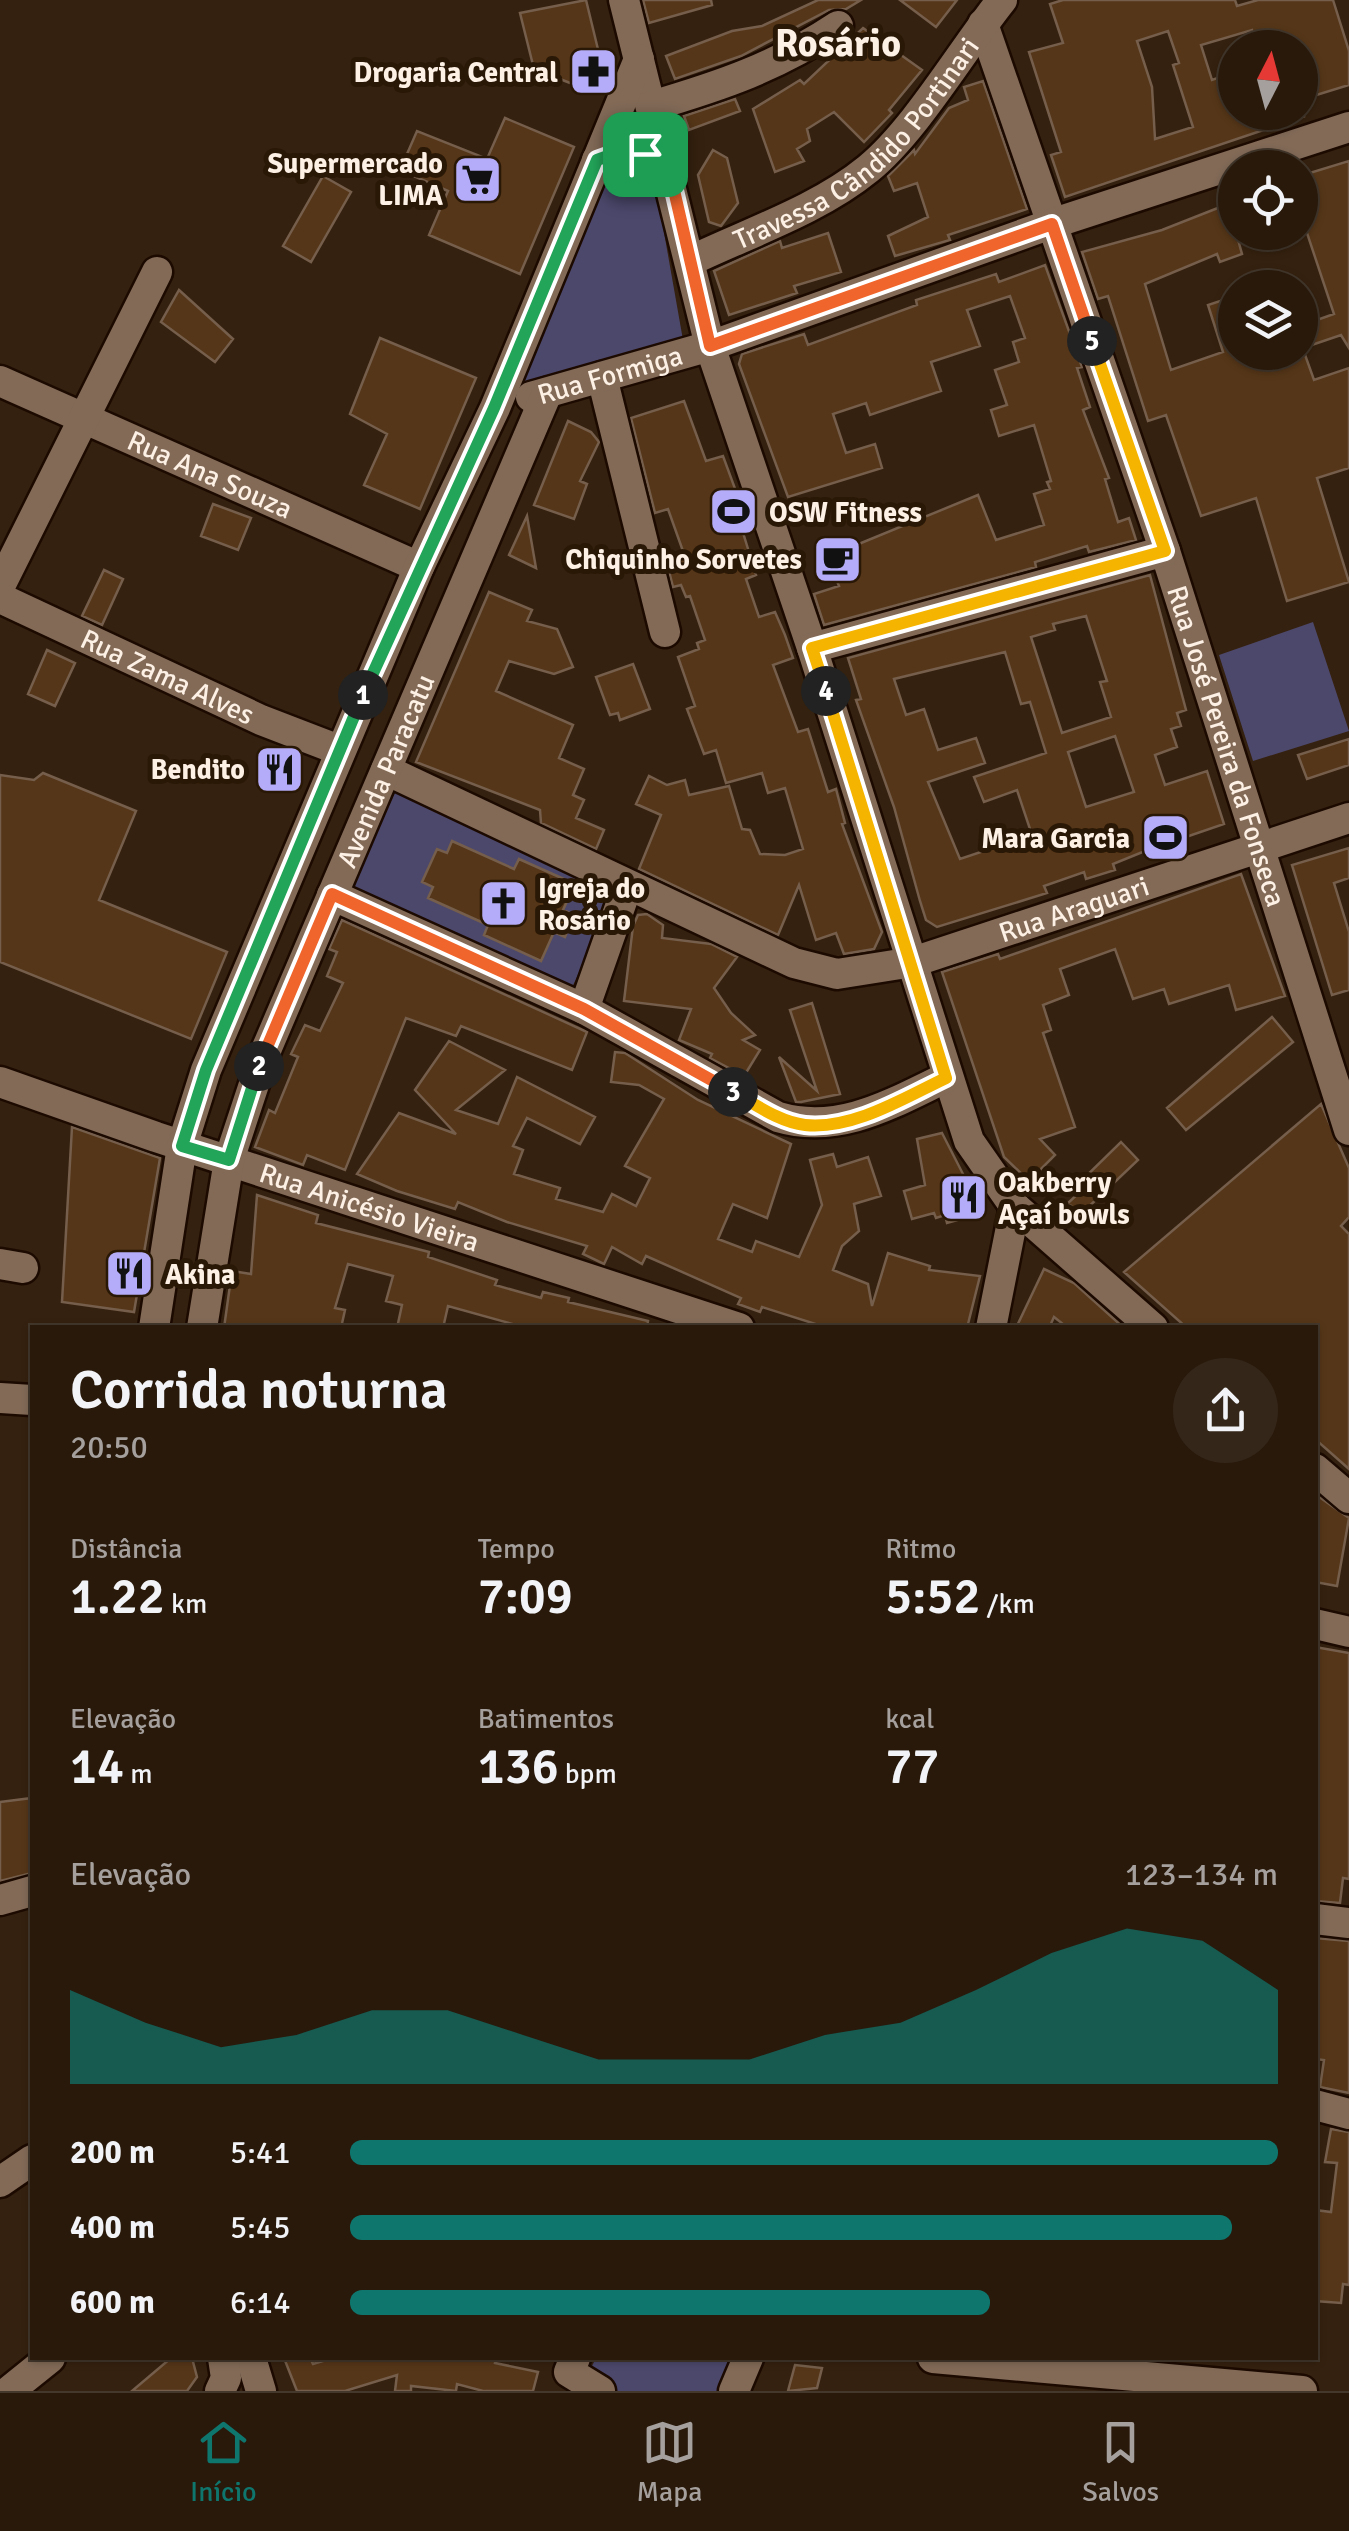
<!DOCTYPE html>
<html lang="pt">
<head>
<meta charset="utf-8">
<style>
  body { margin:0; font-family:Signika,sans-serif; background:#342619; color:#f1f3f6; height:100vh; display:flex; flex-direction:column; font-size:38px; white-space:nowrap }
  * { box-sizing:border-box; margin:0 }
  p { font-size:32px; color:#a5a09d }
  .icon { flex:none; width:55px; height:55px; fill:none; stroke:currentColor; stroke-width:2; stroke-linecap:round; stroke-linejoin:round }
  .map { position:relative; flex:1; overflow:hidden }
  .panel { position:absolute; left:30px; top:1325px; width:1288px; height:1035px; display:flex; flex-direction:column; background:#28190b; border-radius:0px; box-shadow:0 2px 8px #0004,0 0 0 2px #44382c }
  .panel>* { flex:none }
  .needle { width:65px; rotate:6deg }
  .tools { position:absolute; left:1218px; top:30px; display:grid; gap:20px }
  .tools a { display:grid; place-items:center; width:100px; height:100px; border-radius:50%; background:#28190b; box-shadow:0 2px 8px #0004,0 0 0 2px #44382c; font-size:50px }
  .pin { position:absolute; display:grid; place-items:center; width:85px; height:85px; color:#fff; margin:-42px; border-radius:20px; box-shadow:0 5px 15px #0006 }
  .km { position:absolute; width:50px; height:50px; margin:-25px; border-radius:50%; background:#222; color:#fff; font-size:28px; line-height:50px; text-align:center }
  .round { display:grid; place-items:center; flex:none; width:105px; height:105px; border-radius:52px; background:#342619 }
  .overview { display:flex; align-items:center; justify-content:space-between; height:170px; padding:0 40px }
  h1 { font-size:55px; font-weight:600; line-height:75px }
  .figures { display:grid; grid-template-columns:repeat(3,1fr); gap:15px; height:170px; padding:10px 40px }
  .figures div { display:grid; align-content:center }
  .figures b { font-size:50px; font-weight:600 }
  .figures small { font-size:28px; font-weight:400 }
  .figures p { font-size:28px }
  .chart { height:280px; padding:20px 40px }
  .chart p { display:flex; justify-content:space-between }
  .chart svg { width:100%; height:180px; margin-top:10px; fill:#0f766e; opacity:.7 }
  ul { padding:0 40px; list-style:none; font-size:32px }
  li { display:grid; grid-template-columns:160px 120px 1fr; align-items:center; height:75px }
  li i { height:25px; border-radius:12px; background:#0f766e }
  .menu { display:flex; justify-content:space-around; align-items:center; height:140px; border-top:2px solid #44382c; background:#28190b; font-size:28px; color:#a5a09d }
  .menu a { display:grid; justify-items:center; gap:5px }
  .menu .active { color:#0f766e }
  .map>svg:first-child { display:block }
</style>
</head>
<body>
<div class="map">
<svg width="1349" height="2391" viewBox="0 0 1349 2391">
  <rect width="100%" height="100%" fill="#35210f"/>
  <path fill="#4c486c" d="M621 160 653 170 683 340 514 395 610 169Z
    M1313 622 1349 731 1253 761 1219 655Z
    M397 788 617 891 569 994 349 892Z
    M596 2358H740L726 2391H616L588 2374Z"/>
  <path fill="#553618" stroke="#755e4b" stroke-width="2.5" fill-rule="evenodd" d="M586 0 603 70 596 93 534 69 520 13Z
    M643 0H711L712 5 649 23Z
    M818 0H861L846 9 829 10 741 56 675 79 666 56 732 31 762 26Z
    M900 0H957L936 27Z
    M1063 0H1235L1237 6 1258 0H1333L1349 51V85L1300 100V48H1257L1252 30 1201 45 1212 80 1235 72V112L1305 116 1065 197 1051 155 1061 152 1029 52 1063 43 1050 4ZM1168 31 1179 63 1173 65 1193 127 1155 139 1152 87 1137 41Z
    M863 28 922 70 889 110 892 113 864 142 834 112 807 129 810 141 797 149 804 161 775 172 753 109 800 80 804 84Z
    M983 81 1027 209 948 235 950 240 895 256 888 236 928 217 917 183 894 191 888 176 914 150 915 154 949 108 968 100 964 87Z
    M735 99 740 111 689 130 684 116Z
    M505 118 574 147 520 274 429 235 448 191 400 170 417 131 487 159Z
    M713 150 727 158 738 203 721 226 709 222 698 175Z
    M1349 161V348L1341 335 1300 349V326L1334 314 1300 212V176Z
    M323 176 351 192 311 262 283 246Z
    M1228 204 1242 254 1220 262 1217 254 1145 284 1171 370 1223 352 1208 305 1229 298 1235 318V352H1304L1314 380 1349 368V468L1317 478 1349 582 1287 601 1256 498 1201 516 1166 415 1148 421 1108 296 1098 299 1082 252 1162 230Z
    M828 233 841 272 794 286 797 293 729 315 714 271 780 241 782 248Z
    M1045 265 1082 367 1077 368 1090 407 1083 410 1109 478 1105 479 1118 522 1129 518 1136 540 1089 552 1087 546 1035 562 1036 567 824 625 814 594 839 586 827 557 978 495 996 540 1044 525 1034 494 1050 489 1047 482 1051 481 1034 425 999 436 991 410 1007 405 995 370 1019 362 1013 342 1025 338 1010 296 967 310 980 346 931 362 941 391 870 415 866 403 833 414 846 453 875 444 882 468 788 497 739 364 742 354 804 334 808 345 917 305 916 300 996 274 999 282Z
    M179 290 233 339 215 362 161 322Z
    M380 338 476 378 420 509 364 485 387 434 350 414Z
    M684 401 706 461 723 456 748 524 741 526 756 575 746 579 759 617 775 612 785 635 793 658 773 665 798 732 808 729 828 792 836 789 845 823 842 824 882 932 874 949 844 954 836 933 816 940 799 885 778 935 639 869 661 815 636 804 649 776 667 785 685 780 689 795 729 786 742 829 750 830 760 854 785 855 803 849 785 788 768 793 762 773 726 783 716 750 704 754 687 709 695 706 678 657 699 649 697 643 705 640 690 596 686 597 681 585 673 587 666 559 684 554 668 509 655 513 631 418Z
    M568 421 591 432 599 442 580 481 587 484 574 519 534 505Z
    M213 504 251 518 238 550 201 536Z
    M527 516 536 568 509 555Z
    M104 570 123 579 102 625 82 616Z
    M1150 575 1186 710 1177 713 1181 726 1171 729 1177 747 1155 755 1165 785 1207 771 1224 824 1145 851 1113 864 1115 870 1086 879 1084 872 1044 886 1047 893 937 927 926 920 920 901 894 807 856 700 861 699 848 658ZM1086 616 1107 681 1100 682 1111 717 1062 733 1031 637 1055 630 1053 624ZM1005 652 1021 704 1030 702 1046 753 974 777 984 802 1017 790 1032 835 960 859 928 782 985 763 976 738 938 750 924 709 906 715 894 679ZM1115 736 1134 792 1086 807 1068 752Z
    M489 592 532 610 527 621 557 629 573 667 554 674 509 661 496 691 573 725 559 758 584 769 573 795 584 800 576 818 604 830 596 849 541 823 540 810 416 762Z
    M47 650 75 663 55 706 28 694Z
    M633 664 650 709 620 720 618 713 610 715 596 677Z
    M1349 739V765L1307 779 1298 755Z
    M43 773 136 811 99 900 227 952 191 1039 0 962V775L34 780Z
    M452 841 514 869 519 859 575 884 563 910 574 915 565 937 554 932 541 961 484 935 488 925 428 898 433 887 422 882 437 849 447 853Z
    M1349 848V878L1334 883 1349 932V990L1332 995 1292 865Z
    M1241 874 1285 996 1236 1010 1229 985 1169 1004 1164 989 1133 999 1115 949 1060 969 1069 995 1043 1005 1051 1030 1043 1033 1075 1127 1040 1139 1055 1155 1029 1181 1004 1157 942 972 998 954 1000 959Z
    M647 914 663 925 662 938 711 944 737 957 714 988 731 1013 755 1035 743 1040 760 1050 744 1076 710 1058 712 1054 679 1040 691 1009 624 1001 633 926 638 915Z
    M342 920 587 1032 572 1070 461 1026 456 1036 406 1018 345 1170 307 1155 303 1165 255 1147 269 1110 275 1113 298 1057 291 1054 305 1025 320 1031 343 983 327 976 337 952 329 949Z
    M812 1003 840 1094 801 1102H796L779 1057 817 1091 790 1010Z
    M1272 1017 1293 1042 1186 1130 1167 1108Z
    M449 1041 505 1070 456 1110 498 1124 517 1077 595 1117 580 1144 527 1118 513 1146 523 1150 514 1174 560 1188 556 1199 603 1212 612 1194 636 1206 650 1178 625 1166 664 1099 639 1085 611 1082 615 1052 625 1053 698 1100 791 1144 767 1218 733 1204 718 1239 752 1252 756 1241 799 1257 822 1205 810 1160 833 1154 837 1167 868 1157 881 1196 854 1204 859 1231 842 1246 833 1270 868 1284 872 1306 888 1253 930 1266 929 1270 980 1276 967 1328H828L762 1307 760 1312 738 1304 741 1298 646 1256 642 1264 612 1247 604 1264 583 1254 587 1246 507 1222 458 1202 455 1209 397 1191 357 1174 399 1113 456 1134 415 1090Z
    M1321 1104 1349 1168V1217L1341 1226 1349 1234V1469L1315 1439V1328H1187L1124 1272Z
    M72 1127 160 1158 134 1312 62 1302Z
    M942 1133 963 1174 968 1217 947 1223 945 1215 936 1218 934 1213 912 1219 904 1191 925 1185 917 1139Z
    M1121 1142 1138 1160 1080 1215 1068 1203 1080 1192 1075 1187Z
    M257 1195 318 1215 316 1223 429 1252 428 1257 497 1280 495 1285 541 1298 543 1292 569 1298 568 1302 648 1321 647 1328H527L448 1306 443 1328H397L402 1305 386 1301 393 1276 348 1264 335 1308 345 1310 341 1328H224L232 1271 251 1274Z
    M1044 1269 1074 1283 1124 1328H1068L1054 1317 1049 1328H1016Z
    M1315 1494 1349 1518 1337 1586 1315 1582Z
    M1315 1647 1349 1653V1879L1343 1878 1340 1903 1315 1901Z
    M32 1798V1873L0 1881V1802Z
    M1315 1938 1349 1941V2093L1320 2087 1324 2060 1315 2059Z
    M1331 2129 1349 2132V2285L1343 2284 1341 2303 1315 2301V2210L1331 2212 1337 2163 1325 2162Z
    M171 2358H192L197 2377 187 2391H132Z
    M284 2358H310L313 2364 333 2358H496L495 2363 538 2372 533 2391H483L457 2384 456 2391 411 2386V2391H395L397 2375 345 2391H297Z
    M795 2365 822 2368 817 2388 788 2391Z"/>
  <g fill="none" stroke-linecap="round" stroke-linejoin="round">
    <defs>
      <g id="minor">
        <path d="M624 0 710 346 812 648 969 1141 1015 1207 1153 1328"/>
        <path id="s1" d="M983 24 1165 551 1349 1130"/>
        <path d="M652 106C723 85 776 67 838 26"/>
        <path d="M597 160 634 152 667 160"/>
        <path id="s2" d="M690 261C748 233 818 210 868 169 915 131 962 50 1002 0"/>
        <path d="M602 377 665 632"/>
        <path id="s3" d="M0 381 419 567"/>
        <path id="s4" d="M531 397 710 346 1051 224 1349 127"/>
        <path d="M0 586 157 272"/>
        <path id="s5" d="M0 598 261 720 339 750"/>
        <path d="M812 648 1165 551"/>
        <path id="s6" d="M386 770 794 963 837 974 913 962 1349 818"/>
        <path d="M332 895 584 1009 778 1117C839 1135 891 1104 945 1078"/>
        <path d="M584 1009 627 887"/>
        <path id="s7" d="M0 1082 156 1137 739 1328"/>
        <path d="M0 1264 23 1268"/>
        <path d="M154 1328 182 1146 206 1070 419 567 495 408 639 59"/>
        <path id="s8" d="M202 1328 229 1160 263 1057 547 393"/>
        <path d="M991 1328 1015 1207"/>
        <path d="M0 1398 32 1400"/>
        <path d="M1315 1469 1349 1498"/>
        <path d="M1315 1624 1349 1632"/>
        <path d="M0 1900 32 1891"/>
        <path d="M1315 1919 1349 1923"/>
        <path d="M1315 2105 1349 2114"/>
        <path d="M0 2182 32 2160"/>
        <path d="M251 2358 261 2391"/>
        <path d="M575 2358 569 2372 600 2391"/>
        <path d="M933 2358 1302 2391"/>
        <path d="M9 2391 50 2358"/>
        <path d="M220 2391 226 2378 223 2358"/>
        <path d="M734 2391 748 2358"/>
      </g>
    </defs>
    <use href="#minor" stroke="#1c0a00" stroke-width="35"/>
    <use href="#minor" stroke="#826a57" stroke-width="30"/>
  </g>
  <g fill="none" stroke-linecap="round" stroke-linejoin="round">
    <defs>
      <path id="split-1" d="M363 695 494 408 597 160 619 152 645 154"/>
      <path id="split-2" d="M259 1066 229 1160 182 1146 206 1070 363 695"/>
      <path id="split-3" d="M259 1066 332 894 584 1009 733 1092"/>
      <path id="split-4" d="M733 1092C755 1104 779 1122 805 1125 853 1130 904 1098 946 1078L826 691"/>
      <path id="split-5" d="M826 691 812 648 1165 551 1092 341"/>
      <path id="split-6" d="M645 154 667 160 710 346 1052 224 1092 341"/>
    </defs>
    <use href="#split-1" stroke="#fff" stroke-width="20"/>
    <use href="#split-2" stroke="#fff" stroke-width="20"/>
    <use href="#split-3" stroke="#fff" stroke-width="20"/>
    <use href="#split-4" stroke="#fff" stroke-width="20"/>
    <use href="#split-5" stroke="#fff" stroke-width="20"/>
    <use href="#split-6" stroke="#fff" stroke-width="20"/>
    <use href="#split-1" stroke="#22a559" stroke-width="12"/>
    <use href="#split-2" stroke="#22a559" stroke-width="12"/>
    <use href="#split-3" stroke="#f0652b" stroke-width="12"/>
    <use href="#split-4" stroke="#f5b400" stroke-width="12"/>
    <use href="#split-5" stroke="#f5b400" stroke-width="12"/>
    <use href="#split-6" stroke="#f0652b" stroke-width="12"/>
  </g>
  <defs>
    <symbol id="pharmacy-square" viewBox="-11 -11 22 22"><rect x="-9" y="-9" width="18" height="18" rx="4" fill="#b4acf9" stroke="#2a1806"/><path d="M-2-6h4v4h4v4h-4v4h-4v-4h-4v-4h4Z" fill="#111"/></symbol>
    <symbol id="supermarket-square" viewBox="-11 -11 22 22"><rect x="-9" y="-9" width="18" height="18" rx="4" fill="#b4acf9" stroke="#2a1806"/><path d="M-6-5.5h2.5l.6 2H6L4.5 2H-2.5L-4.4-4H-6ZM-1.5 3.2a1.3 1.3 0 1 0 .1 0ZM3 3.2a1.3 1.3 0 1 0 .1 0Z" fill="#111"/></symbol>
    <symbol id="stadium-square" viewBox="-11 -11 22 22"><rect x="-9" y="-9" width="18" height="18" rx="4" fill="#b4acf9" stroke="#2a1806"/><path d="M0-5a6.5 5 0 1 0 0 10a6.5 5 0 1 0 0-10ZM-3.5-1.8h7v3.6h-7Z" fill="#111"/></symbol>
    <symbol id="cafe-square" viewBox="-11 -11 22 22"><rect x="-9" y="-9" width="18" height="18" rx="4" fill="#b4acf9" stroke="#2a1806"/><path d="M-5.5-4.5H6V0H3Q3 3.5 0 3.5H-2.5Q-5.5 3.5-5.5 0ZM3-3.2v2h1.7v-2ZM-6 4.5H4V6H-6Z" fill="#111"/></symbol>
    <symbol id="restaurant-square" viewBox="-11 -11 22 22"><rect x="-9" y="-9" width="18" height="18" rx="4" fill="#b4acf9" stroke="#2a1806"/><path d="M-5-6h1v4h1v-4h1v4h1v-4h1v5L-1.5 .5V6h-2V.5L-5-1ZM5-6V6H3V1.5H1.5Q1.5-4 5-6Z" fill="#111"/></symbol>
    <symbol id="church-square" viewBox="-11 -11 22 22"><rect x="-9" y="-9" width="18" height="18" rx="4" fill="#b4acf9" stroke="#2a1806"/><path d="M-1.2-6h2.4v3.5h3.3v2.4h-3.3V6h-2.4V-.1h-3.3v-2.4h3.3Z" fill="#111"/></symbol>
  </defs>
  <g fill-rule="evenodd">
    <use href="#pharmacy-square" x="566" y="44" width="55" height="55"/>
    <use href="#supermarket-square" x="450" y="152" width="55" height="55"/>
    <use href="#stadium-square" x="706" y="484" width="55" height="55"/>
    <use href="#cafe-square" x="810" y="532" width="55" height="55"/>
    <use href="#restaurant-square" x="252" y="742" width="55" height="55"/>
    <use href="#stadium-square" x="1138" y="810" width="55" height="55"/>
    <use href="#church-square" x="476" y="876" width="55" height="55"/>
    <use href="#restaurant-square" x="936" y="1170" width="55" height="55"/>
    <use href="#restaurant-square" x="102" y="1246" width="55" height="55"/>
  </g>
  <g text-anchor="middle" stroke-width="10" stroke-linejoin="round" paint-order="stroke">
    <g font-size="28" font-weight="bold" fill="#fdf0e5" stroke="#2a1806" text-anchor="end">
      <text x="558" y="82">Drogaria Central</text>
      <text x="443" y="173">Supermercado<tspan x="443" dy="32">LIMA</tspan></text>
      <text x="769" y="522" text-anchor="start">OSW Fitness</text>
      <text x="802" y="569">Chiquinho Sorvetes</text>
      <text x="245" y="779">Bendito</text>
      <text x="1130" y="848">Mara Garcia</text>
      <text x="538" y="898" text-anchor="start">Igreja do<tspan x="538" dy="32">Rosário</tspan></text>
      <text x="998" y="1192" text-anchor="start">Oakberry<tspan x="998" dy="32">Açaí bowls</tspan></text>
      <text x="165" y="1284" text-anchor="start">Akina</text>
    </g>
    <g font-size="28" fill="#fdf0e5" stroke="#2a1806">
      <text dy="10" stroke="none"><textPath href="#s2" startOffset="208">Travessa Cândido Portinari</textPath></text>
      <text dy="10" stroke="none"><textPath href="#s4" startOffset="82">Rua Formiga</textPath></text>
      <text dy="10" stroke="none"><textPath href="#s3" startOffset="230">Rua Ana Souza</textPath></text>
      <text dy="10" stroke="none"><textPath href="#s5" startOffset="185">Rua Zama Alves</textPath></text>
      <text dy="10" stroke="none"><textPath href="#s1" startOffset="762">Rua José Pereira da Fonseca</textPath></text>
      <text dy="10" stroke="none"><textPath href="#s8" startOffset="590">Avenida Paracatu</textPath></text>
      <text dy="10" stroke="none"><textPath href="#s6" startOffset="742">Rua Araguari</textPath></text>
      <text dy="10" stroke="none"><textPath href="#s7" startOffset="390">Rua Anicésio Vieira</textPath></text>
    </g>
    <g font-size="38" font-weight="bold" fill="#fdf0e5" stroke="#2a1806">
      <text x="838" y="56">Rosário</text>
    </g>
  </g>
</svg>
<div class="tools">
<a><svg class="needle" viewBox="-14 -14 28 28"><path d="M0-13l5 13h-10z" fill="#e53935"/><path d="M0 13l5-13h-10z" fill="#a5a09d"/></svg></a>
<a><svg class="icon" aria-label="locate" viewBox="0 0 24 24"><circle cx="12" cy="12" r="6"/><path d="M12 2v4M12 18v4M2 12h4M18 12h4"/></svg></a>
<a><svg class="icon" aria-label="layers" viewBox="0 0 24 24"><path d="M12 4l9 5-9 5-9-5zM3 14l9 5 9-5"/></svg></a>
</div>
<div class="pin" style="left:645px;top:154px;background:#1e9e55"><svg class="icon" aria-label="arrive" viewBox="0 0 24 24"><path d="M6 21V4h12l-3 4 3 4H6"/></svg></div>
<b class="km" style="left:363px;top:695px">1</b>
<b class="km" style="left:259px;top:1066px">2</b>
<b class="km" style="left:733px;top:1092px">3</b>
<b class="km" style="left:826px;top:691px">4</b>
<b class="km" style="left:1092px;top:341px">5</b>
<section class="panel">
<div class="overview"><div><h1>Corrida noturna</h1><p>20:50</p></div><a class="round"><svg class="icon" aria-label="share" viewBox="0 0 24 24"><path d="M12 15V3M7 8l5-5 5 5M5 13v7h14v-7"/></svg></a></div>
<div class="figures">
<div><p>Distância</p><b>1.22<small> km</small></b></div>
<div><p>Tempo</p><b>7:09</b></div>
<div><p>Ritmo</p><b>5:52<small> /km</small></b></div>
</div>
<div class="figures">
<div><p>Elevação</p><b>14<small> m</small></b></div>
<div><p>Batimentos</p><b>136<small> bpm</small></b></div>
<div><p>kcal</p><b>77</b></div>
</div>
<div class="chart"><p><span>Elevação</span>123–134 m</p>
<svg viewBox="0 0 160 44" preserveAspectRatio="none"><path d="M0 44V21L10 29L20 35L30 32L40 26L50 26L60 32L70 38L80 38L90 38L100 32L110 29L120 21L130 12L140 6L150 9L160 21V44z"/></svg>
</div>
<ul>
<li><b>200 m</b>5:41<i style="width:100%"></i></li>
<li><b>400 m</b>5:45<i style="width:95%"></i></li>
<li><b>600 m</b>6:14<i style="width:69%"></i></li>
</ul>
</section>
</div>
<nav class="menu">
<a class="active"><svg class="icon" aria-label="home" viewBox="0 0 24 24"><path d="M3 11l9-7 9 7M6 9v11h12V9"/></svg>Início</a>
<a><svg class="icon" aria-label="map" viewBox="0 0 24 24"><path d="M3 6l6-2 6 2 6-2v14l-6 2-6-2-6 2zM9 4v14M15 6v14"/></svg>Mapa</a>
<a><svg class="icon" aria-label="saved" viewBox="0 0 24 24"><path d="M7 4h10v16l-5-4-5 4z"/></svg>Salvos</a>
</nav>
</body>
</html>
